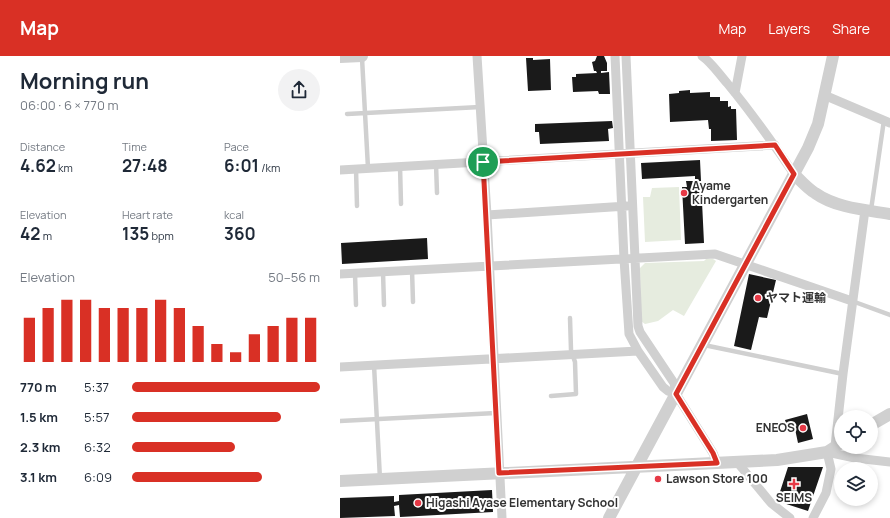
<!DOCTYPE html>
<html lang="en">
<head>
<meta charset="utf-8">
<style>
  body { margin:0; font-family:Manrope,"Noto Sans JP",sans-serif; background:#f2f2f3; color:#1f2937; height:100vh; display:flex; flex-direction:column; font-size:15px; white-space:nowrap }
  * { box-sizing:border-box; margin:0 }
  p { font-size:13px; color:#747a83 }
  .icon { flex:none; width:22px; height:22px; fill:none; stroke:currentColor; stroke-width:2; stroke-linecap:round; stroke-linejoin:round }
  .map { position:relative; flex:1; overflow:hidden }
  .side { display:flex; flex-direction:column; background:#fff; width:340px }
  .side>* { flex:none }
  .fabs { position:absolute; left:494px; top:354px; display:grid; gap:8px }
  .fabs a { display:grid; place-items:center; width:44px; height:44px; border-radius:50%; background:#fff; box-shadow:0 2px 6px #0003; font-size:20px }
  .pin { position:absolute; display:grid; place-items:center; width:34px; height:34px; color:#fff; margin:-17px; border:2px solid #fff; border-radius:50%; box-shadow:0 1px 4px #0007 }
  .round { display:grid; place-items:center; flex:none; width:42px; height:42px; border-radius:21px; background:#f2f2f3 }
  .headline { display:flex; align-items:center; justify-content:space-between; height:68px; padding:0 20px }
  h1 { font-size:22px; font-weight:700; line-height:30px }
  .stats { display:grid; grid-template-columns:repeat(3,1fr); gap:6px; height:68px; padding:4px 20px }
  .stats div { display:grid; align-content:center }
  .stats b { font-size:17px; font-weight:700 }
  .stats small { font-size:11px; font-weight:400 }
  .stats p { font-size:11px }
  .chart { height:112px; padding:8px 20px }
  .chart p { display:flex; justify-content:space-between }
  .chart svg { width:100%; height:72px; margin-top:4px; stroke:#d93025; stroke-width:6 }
  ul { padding:0 20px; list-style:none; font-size:13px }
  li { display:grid; grid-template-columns:64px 48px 1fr; align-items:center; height:30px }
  li i { height:10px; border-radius:5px; background:#d93025 }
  header { display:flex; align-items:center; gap:24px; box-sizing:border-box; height:56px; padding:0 20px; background:#d93025; color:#fff }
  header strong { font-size:19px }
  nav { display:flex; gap:22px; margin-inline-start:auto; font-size:14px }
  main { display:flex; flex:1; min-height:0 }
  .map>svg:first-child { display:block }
</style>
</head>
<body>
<header>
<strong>Map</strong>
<nav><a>Map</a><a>Layers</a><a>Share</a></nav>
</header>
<main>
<section class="side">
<div class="headline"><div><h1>Morning run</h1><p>06:00 · 6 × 770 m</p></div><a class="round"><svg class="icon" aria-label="share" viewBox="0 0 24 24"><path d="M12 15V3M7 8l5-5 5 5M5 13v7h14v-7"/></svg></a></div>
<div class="stats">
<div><p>Distance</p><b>4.62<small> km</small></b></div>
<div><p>Time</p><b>27:48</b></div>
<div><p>Pace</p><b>6:01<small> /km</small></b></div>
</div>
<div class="stats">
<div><p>Elevation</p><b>42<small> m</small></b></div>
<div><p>Heart rate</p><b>135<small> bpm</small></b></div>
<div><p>kcal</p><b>360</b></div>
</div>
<div class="chart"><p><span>Elevation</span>50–56 m</p>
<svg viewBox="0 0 160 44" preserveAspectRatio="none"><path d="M5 44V17M15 44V11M25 44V6M35 44V6M45 44V11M55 44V11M65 44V11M75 44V6M85 44V11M95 44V22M105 44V33M115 44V38M125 44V27M135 44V22M145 44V17M155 44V17"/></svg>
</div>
<ul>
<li><b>770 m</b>5:37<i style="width:100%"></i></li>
<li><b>1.5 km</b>5:57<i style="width:79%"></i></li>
<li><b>2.3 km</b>6:32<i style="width:55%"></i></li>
<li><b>3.1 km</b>6:09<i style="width:69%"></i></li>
</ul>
</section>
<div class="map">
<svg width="550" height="462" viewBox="0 0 550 462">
  <rect width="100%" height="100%" fill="#fff"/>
  <path fill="#e6ecdf" d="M339 131 341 184 305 186 303 141H310L312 132Z
    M366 203H373L376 205 344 260 333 254 318 265 305 268 301 265 300 212 305 207 364 205Z"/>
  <path fill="#1a1a1a" d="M257 0H264L267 7V15H261V17L269 16 270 38H259L258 35 233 36 232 21H236V18L257 17 256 15H254L252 6 255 5Z
    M186 2H193V4L210 3 211 34 188 35Z
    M350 34V37L370 36V41H380V45H388V51L391 50V53H396L397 84 371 85V73H369L368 64 330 66 329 38 339 37V35Z
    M272 65 273 72 268 73 269 85 200 88 199 76H195V68Z
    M360 104 364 187 345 188 342 131H347L346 125H355V120L302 123 301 107Z
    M87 182 88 203 2 208 1 187Z
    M409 218 436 224 427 262 419 261 411 294 394 290Z
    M467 358 473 383 458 387 455 373 448 375 445 364Z
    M448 411H483L468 455 437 445Z
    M152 434 153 456 60 461 59 449 54 450 55 460 0 462V442L54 440V446L59 445V439Z"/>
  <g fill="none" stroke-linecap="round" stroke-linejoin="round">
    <path stroke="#d0d0d0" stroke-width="4.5" d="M22 2 28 112
      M7 58 140 51
      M96 108 97 137
      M60 110 61 148
      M16 113 17 150
      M531 154 544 64
      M72 214 73 246
      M43 216 44 249
      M15 218 16 249
      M512 245 550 259
      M364 289 503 318
      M34 309 40 423
      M211 340 236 338 235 306 231 294 230 262
      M0 365 156 357"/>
    <path stroke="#d0d0d0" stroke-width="9" d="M137 0 147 159 162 462
      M275 0 284 203 289 278 298 295 323 331 328 335 336 338
      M286 0 298 270 300 276 334 327 336 338 373 397 377 407
      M362 0C372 7 379 18 387 27 411 56 433 87 454 118
      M395 37 402 0
      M484 39 550 67
      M0 114 435 89
      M147 159 287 150
      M0 218 375 198 512 245
      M0 311 298 295
      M495 390 503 318 525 154
      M397 406 431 447 450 462
      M473 462 486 437 491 413 487 396 515 402 550 406"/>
    <path stroke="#d0d0d0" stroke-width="12" d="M0 1 22 0
      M454 118C461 125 467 132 475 137 496 152 526 154 550 158
      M531 369 550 358
      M0 425 437 404 487 396 501 387
      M269 462 468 92 478 68 493 0"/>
  </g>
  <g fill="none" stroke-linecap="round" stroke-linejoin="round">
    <defs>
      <path id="route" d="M435 89 454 118 336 338 373 397 377 407 159 417 143 106Z"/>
    </defs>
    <use href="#route" stroke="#fff" stroke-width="8"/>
    <use href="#route" stroke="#d93025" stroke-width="5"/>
  </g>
  <g fill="#e63946" stroke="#fff" stroke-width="1.5">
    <circle cx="344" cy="137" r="4"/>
    <circle cx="418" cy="242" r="4"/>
    <circle cx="463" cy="372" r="4"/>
    <circle cx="318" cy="423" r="4"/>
    <path d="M452 422h4v4h4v4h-4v4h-4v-4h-4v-4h4z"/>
    <circle cx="78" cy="447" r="4"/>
  </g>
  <g text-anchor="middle" stroke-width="4" stroke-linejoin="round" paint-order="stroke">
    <g font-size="12" font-weight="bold" fill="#333" stroke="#fff" text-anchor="start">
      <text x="352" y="134">Ayame<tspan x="352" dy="14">Kindergarten</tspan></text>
      <text x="426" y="246">ヤマト運輸</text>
      <text x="455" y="376" text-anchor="end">ENEOS</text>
      <text x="326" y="427">Lawson Store 100</text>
      <text x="454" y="446" text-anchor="middle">SEIMS</text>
      <text x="86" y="451">Higashi Ayase Elementary School</text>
    </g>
  </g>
</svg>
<div class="fabs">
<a><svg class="icon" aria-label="locate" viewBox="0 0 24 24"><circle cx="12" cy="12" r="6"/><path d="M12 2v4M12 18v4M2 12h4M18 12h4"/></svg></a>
<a><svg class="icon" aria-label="layers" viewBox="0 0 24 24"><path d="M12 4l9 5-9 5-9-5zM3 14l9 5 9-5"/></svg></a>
</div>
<div class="pin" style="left:143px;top:106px;background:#1e9e55"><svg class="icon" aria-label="arrive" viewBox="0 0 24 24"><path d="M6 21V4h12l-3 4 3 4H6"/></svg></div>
</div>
</main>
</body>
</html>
